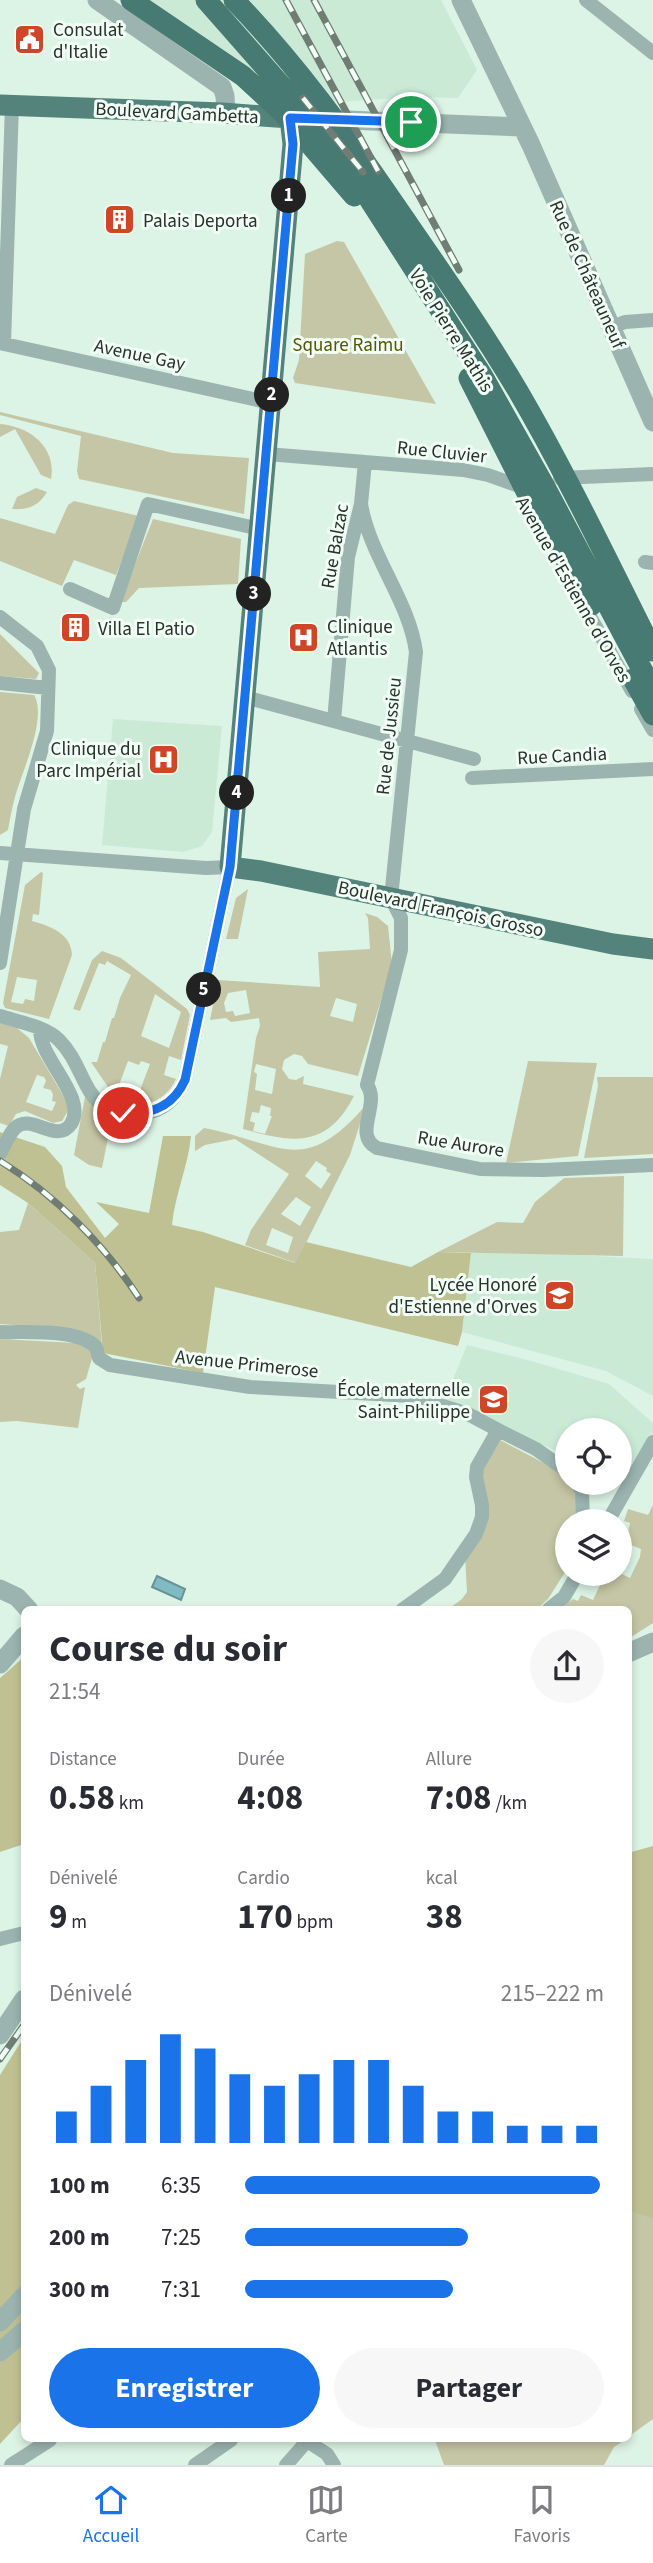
<!DOCTYPE html>
<html lang="fr">
<head>
<meta charset="utf-8">
<style>
  body { margin:0; font-family:"Source Sans 3",sans-serif; background:#f7f7f7; color:#2b2b33; height:100vh; display:flex; flex-direction:column; font-size:26px; white-space:nowrap }
  * { box-sizing:border-box; margin:0 }
  p { font-size:23px; color:#7c7c81 }
  .icon { flex:none; width:38px; height:38px; fill:none; stroke:currentColor; stroke-width:2; stroke-linecap:round; stroke-linejoin:round }
  .map { position:relative; flex:1; overflow:hidden }
  .sheet { position:absolute; left:21px; top:1606px; width:611px; height:836px; display:flex; flex-direction:column; background:#fff; border-radius:10px; box-shadow:0 4px 10px #0003 }
  .sheet>* { flex:none }
  .fabs { position:absolute; left:555px; top:1418px; display:grid; gap:14px }
  .fabs a { display:grid; place-items:center; width:77px; height:77px; border-radius:50%; background:#fff; box-shadow:0 4px 10px #0003; font-size:35px }
  .pin { position:absolute; display:grid; place-items:center; width:60px; height:60px; color:#fff; margin:-30px; border:4px solid #fff; border-radius:50%; box-shadow:0 2px 7px #0007 }
  .km { position:absolute; width:35px; height:35px; margin:-18px; border-radius:50%; background:#222; color:#fff; font-size:19px; line-height:35px; text-align:center }
  .round { display:grid; place-items:center; flex:none; width:74px; height:74px; border-radius:37px; background:#f7f7f7 }
  .summary { display:flex; align-items:center; justify-content:space-between; height:119px; padding:0 28px }
  h1 { font-size:38px; font-weight:700; line-height:52px }
  .metrics { display:grid; grid-template-columns:repeat(3,1fr); gap:10px; height:119px; padding:7px 28px }
  .metrics div { display:grid; align-content:center }
  .metrics b { font-size:35px; font-weight:700 }
  .metrics small { font-size:19px; font-weight:400 }
  .metrics p { font-size:19px }
  .chart { height:196px; padding:14px 28px }
  .chart p { display:flex; justify-content:space-between }
  .chart svg { width:100%; height:126px; margin-top:7px; stroke:#1a73e8; stroke-width:6 }
  .button { display:flex; gap:14px; margin-top:auto; padding:14px 28px }
  .button a { flex:1; height:80px; border-radius:42px; background:#1a73e8; color:#fff; font-size:28px; font-weight:700; line-height:80px; text-align:center }
  .button a+a { background:#f7f7f7; color:#2b2b33 }
  ul { padding:0 28px; list-style:none; font-size:23px }
  li { display:grid; grid-template-columns:112px 84px 1fr; align-items:center; height:52px }
  li i { height:18px; border-radius:9px; background:#1a73e8 }
  .tabs { display:flex; justify-content:space-around; align-items:center; height:98px; border-top:2px solid #e1e1e2; background:#fff; font-size:19px; color:#7c7c81 }
  .tabs a { display:grid; justify-items:center; gap:4px }
  .tabs .active { color:#1a73e8 }
  .map>svg:first-child { display:block }
</style>
</head>
<body>
<div class="map">
<svg width="653" height="2465" viewBox="0 0 653 2465">
  <rect width="100%" height="100%" fill="#dcf4e5"/>
  <path fill="#caead6" d="M137 0H441L477 70 458 98 412 97 263 107Z
    M113 719 222 726 212 832 202 846 183 852 102 845Z
    M471 1253H536L653 1259V1396L606 1371 462 1332Z
    M467 1345 528 1360 609 1384 653 1423V1432L623 1483 620 1481V1430H567V1456L445 1399Z"/>
  <path fill="#c5c6a5" fill-rule="evenodd" d="M337 241 344 242 436 404 295 383 293 378 299 360 305 254Z
    M0 412 173 453 249 458 244 514 79 479 77 471 81 436 0 415Z
    M0 424C29 426 57 447 51 479L41 475 15 429 0 437Z
    M36 488 47 492C39 506 28 510 12 509L17 497Z
    M74 501 139 516 116 575 74 560 62 586 0 561V518L55 534 68 505Z
    M153 519 241 539 238 584 139 588 126 602H120Z
    M0 634 39 673 36 679 0 676Z
    M0 692 34 695C48 717 21 774 15 797 12 808 10 819 8 830L0 835Z
    M41 872 43 873 39 915 33 914 32 921C50 926 71 933 72 955L49 1019 5 1008 3 1003 25 885ZM17 977 37 980 34 1001 25 999 23 1004 11 1002Z
    M248 889 238 939H226L236 898Z
    M365 913 377 917 388 926 392 964 358 1076 308 1064 302 1056 294 1054 284 1060 282 1069 289 1079 296 1080 304 1076 303 1084 354 1096C327 1149 292 1143 243 1129L256 1038 260 1026 259 1018 231 1022 226 1018 210 1020 218 980 320 987 318 952 370 949 368 918ZM246 990 250 1013 235 1016 233 1011 226 1012 224 1003 228 993ZM336 998 357 1004 353 1022 330 1016ZM256 1064 276 1069 272 1094 255 1090 257 1074 254 1072ZM261 1105 271 1108 270 1116H272L265 1134 253 1131 255 1123 250 1121 252 1112 259 1113Z
    M102 951 121 958 187 1009 190 1015 181 1060 169 1056 164 1075 176 1079C163 1108 128 1112 104 1096L108 1087 91 1062H97L103 1042H105L112 1018H114L120 998 131 975 107 961 105 965 99 963 80 1011 73 1009 92 960ZM155 994 181 1012 169 1048 141 1036ZM128 1061 139 1065 141 1061 150 1064 137 1098 116 1093Z
    M0 1023 17 1028 29 1038 67 1102 68 1111 62 1121 53 1123 25 1111 16 1114 9 1126 0 1123V1079L8 1046 0 1044ZM37 1075 44 1077 46 1081 43 1088 51 1090 53 1095 52 1101 56 1102 52 1111 26 1102Z
    M528 1061 597 1063 578 1156 506 1163Z
    M597 1077H653V1154L584 1158 598 1086Z
    M85 1097 102 1115 112 1118 102 1168 89 1165 74 1155Z
    M366 1105 350 1155 296 1263 245 1245 251 1230 289 1174 235 1139 205 1145 195 1151V1136L204 1128C281 1143 303 1178 366 1105ZM316 1161 327 1168 326 1171 331 1174 321 1189 305 1176ZM296 1197 311 1207 300 1226 281 1214ZM272 1228 293 1237 288 1253 266 1245Z
    M624 1176 623 1256 438 1252 497 1222 523 1223 535 1202 564 1178Z
    M28 1203 95 1263 102 1346 76 1330 0 1324V1232L19 1230Z
    M0 1339 76 1343 88 1346 93 1355 86 1379 76 1385 80 1389 85 1387 78 1428 17 1421 0 1422Z
    M500 1440 563 1473 567 1482 579 1497V1521H567V1569L548 1599 536 1610H447L462 1599 467 1592 465 1555 484 1518 478 1475Z
    M653 1505V1623L628 1639V1610H563L565 1605 573 1599 578 1601 581 1595 593 1600 600 1585 595 1582 601 1573H620L630 1578 640 1557 641 1549 626 1543 630 1523 624 1521 628 1509 648 1515Z
    M653 1864V2419L628 2437V1903Z
    M435 2440H625L614 2447 604 2465H444Z"/>
  <path fill="#c0c193" d="M0 1132 45 1147 62 1166 66 1187 105 1238 119 1224 96 1202 149 1213 163 1136H191C188 1167 175 1194 172 1225L203 1232 295 1263 306 1242 411 1267 438 1252 471 1253 462 1332 458 1346 215 1287 203 1373 103 1353 95 1263 28 1203 0 1185Z
    M24 1657V1844L0 1852V1678Z
    M653 1846V2218L628 2211V1853Z
    M24 2037V2418L0 2444V2075Z"/>
  <path fill="#80bbc4" stroke="#669296" stroke-width="2" d="M157 1576 185 1589 181 1600 152 1587Z"/>
  <g fill="none" stroke-linecap="round" stroke-linejoin="round">
    <path stroke="#9bb4af" stroke-width="14" d="M586 0 653 53
      M612 327 625 322 653 320
      M0 343 271 403
      M4 343 12 105
      M267 454 463 470 488 475 516 485 526 483
      M560 478 653 474
      M361 504C370 557 409 600 416 652L391 898 401 918V950L367 1085C381 1104 352 1135 377 1148L480 1169 543 1170 653 1165
      M645 562 653 563
      M70 589 113 608 148 504 260 529
      M580 599 632 691
      M0 617 37 646 49 670 47 731 24 809 0 963
      M0 683 48 688
      M245 697 474 759
      M641 709 653 730
      M334 721 348 557 361 504 365 462
      M472 778 653 769
      M0 853 206 868 230 867 185 1080C177 1097 165 1110 146 1113 82 1123 90 1071 59 1040 45 1026 18 1022 0 1016
      M1 1152C5 1145 9 1134 15 1128 31 1112 56 1145 71 1124 88 1097 39 1059 40 1029
      M0 1332C26 1333 77 1328 96 1347L99 1358 110 1365 250 1387 411 1396 468 1414 498 1430
      M576 1482 582 1491 583 1521
      M608 1521 653 1442
      M549 1609 564 1597 578 1573
      M402 1610 445 1579 476 1534 482 1517V1505L476 1477 477 1467 498 1430 536 1449 567 1471
      M0 1939 24 1933
      M307 2441 327 2454 334 2465
      M11 2465 50 2440
      M195 2465 231 2440
      M286 2465 308 2440"/>
    <path stroke="#9bb4af" stroke-width="19" d="M97 0 222 87 225 96 226 113
      M461 0 531 145 653 422
      M322 119 522 127
      M0 1589 17 1597 29 1610
      M628 1653 653 1642
      M0 1664 24 1636
      M0 2035 24 1999
      M0 2322 24 2296
      M0 2352 24 2331"/>
    <path stroke="#54837c" stroke-width="21" d="M0 105 222 113 290 118 293 144 230 867 261 871 613 944 653 949"/>
    <path stroke="#467a72" stroke-width="21" d="M131 0 243 76 282 112 354 196
      M206 0 337 149 482 375 545 487 653 690
      M234 0C295 63 346 133 395 205 437 266 480 327 518 391 567 475 609 564 653 651
      M469 378 527 493 592 605
      M633 679 653 715"/>
    <defs>
      <path id="rail" d="M286 0 378 171
        M314 0 459 270
        M303 98 363 172
        M0 1161C55 1195 104 1244 139 1298
        M0 2059 24 2025"/>
    </defs>
    <use href="#rail" stroke="#6f7d75" stroke-width="7"/>
    <use href="#rail" stroke="#f0fef5" stroke-width="4.5" stroke-dasharray="13" stroke-linecap="butt"/>
  </g>
  <g fill="none" stroke-linecap="round" stroke-linejoin="round">
    <defs>
      <path id="route" d="M123 1113C151 1115 173 1107 185 1080L230 867 293 144 290 118 411 122"/>
    </defs>
    <use href="#route" stroke="#fff" stroke-width="14"/>
    <use href="#route" stroke="#1a73e8" stroke-width="9"/>
  </g>
  <defs>
    <symbol id="civic-square" viewBox="-11 -11 22 22"><rect x="-9" y="-9" width="18" height="18" rx="4" fill="#cf4527" stroke="#f0fef5"/><path d="M-.6-6.5H3V-4.5H.6V-3L4-1V1h2V6H-6V1h2V-1L-.6-3ZM-1.2 2.5V6h2.4V2.5Z" fill="#fff"/></symbol>
    <symbol id="building-square" viewBox="-11 -11 22 22"><rect x="-9" y="-9" width="18" height="18" rx="4" fill="#cf4527" stroke="#f0fef5"/><path d="M-4-6H4V6H1V3H-1V6H-4ZM-2.5-4.3h1.7v1.8h-1.7ZM.8-4.3h1.7v1.8H.8ZM-2.5-1h1.7V.8h-1.7ZM.8-1h1.7V.8H.8Z" fill="#fff"/></symbol>
    <symbol id="hospital-square" viewBox="-11 -11 22 22"><rect x="-9" y="-9" width="18" height="18" rx="4" fill="#cf4527" stroke="#f0fef5"/><path d="M-5-5h3v3.5h4V-5h3V5h-3V1.5h-4V5h-3Z" fill="#fff"/></symbol>
    <symbol id="school-square" viewBox="-11 -11 22 22"><rect x="-9" y="-9" width="18" height="18" rx="4" fill="#cf4527" stroke="#f0fef5"/><path d="M0-5L7-2L0 1L-7-2ZM-4 1L0 2.5L4 1V4Q0 6-4 4Z" fill="#fff"/></symbol>
  </defs>
  <g fill-rule="evenodd">
    <use href="#civic-square" x="12" y="22" width="35" height="35"/>
    <use href="#building-square" x="102" y="202" width="35" height="35"/>
    <use href="#building-square" x="58" y="610" width="35" height="35"/>
    <use href="#hospital-square" x="286" y="620" width="35" height="35"/>
    <use href="#hospital-square" x="146" y="742" width="35" height="35"/>
    <use href="#school-square" x="542" y="1278" width="35" height="35"/>
    <use href="#school-square" x="476" y="1382" width="35" height="35"/>
  </g>
  <g text-anchor="middle" stroke-width="6" stroke-linejoin="round" paint-order="stroke">
    <g font-size="19" fill="#28312c" stroke="#f0fef5" text-anchor="start">
      <text x="53" y="36">Consulat<tspan x="53" dy="22">d'Italie</tspan></text>
      <text x="143" y="227">Palais Deporta</text>
      <text x="327" y="633">Clinique<tspan x="327" dy="22">Atlantis</tspan></text>
      <text x="98" y="635">Villa El Patio</text>
      <text x="141" y="755" text-anchor="end">Clinique du<tspan x="141" dy="22">Parc Impérial</tspan></text>
      <text x="537" y="1291" text-anchor="end">Lycée Honoré<tspan x="537" dy="22">d'Estienne d'Orves</tspan></text>
      <text x="470" y="1396" text-anchor="end">École maternelle<tspan x="470" dy="22">Saint-Philippe</tspan></text>
    </g>
    <g font-size="19" fill="#28312c" stroke="#f0fef5">
      <text transform="translate(177 112) rotate(3)" y="7">Boulevard Gambetta</text>
      <text transform="translate(588 274) rotate(66)" y="7">Rue de Châteauneuf</text>
      <text transform="translate(452 330) rotate(58)" y="7">Voie Pierre Mathis</text>
      <text transform="translate(140 354) rotate(12)" y="7">Avenue Gay</text>
      <text transform="translate(442 451) rotate(6)" y="7">Rue Cluvier</text>
      <text transform="translate(334 546) rotate(-80)" y="7">Rue Balzac</text>
      <text transform="translate(574 589) rotate(60)" y="7">Avenue d'Estienne d'Orves</text>
      <text transform="translate(388 736) rotate(-84)" y="7">Rue de Jussieu</text>
      <text transform="translate(562 755) rotate(-3)" y="7">Rue Candia</text>
      <text transform="translate(441 908) rotate(12)" y="7">Boulevard François Grosso</text>
      <text transform="translate(461 1143) rotate(9)" y="7">Rue Aurore</text>
      <text transform="translate(247 1363) rotate(6)" y="7">Avenue Primerose</text>
    </g>
    <g font-size="19" fill="#575505" stroke="#f0fef5">
      <text x="348" y="351">Square Raimu</text>
    </g>
  </g>
</svg>
<div class="fabs">
<a><svg class="icon" aria-label="locate" viewBox="0 0 24 24"><circle cx="12" cy="12" r="6"/><path d="M12 2v4M12 18v4M2 12h4M18 12h4"/></svg></a>
<a><svg class="icon" aria-label="layers" viewBox="0 0 24 24"><path d="M12 4l9 5-9 5-9-5zM3 14l9 5 9-5"/></svg></a>
</div>
<div class="pin" style="left:411px;top:122px;background:#1e9e55"><svg class="icon" aria-label="arrive" viewBox="0 0 24 24"><path d="M6 21V4h12l-3 4 3 4H6"/></svg></div>
<div class="pin" style="left:123px;top:1113px;background:#d93025"><svg class="icon" aria-label="check" viewBox="0 0 24 24"><path d="M5 12l5 5 9-10"/></svg></div>
<b class="km" style="left:289px;top:196px">1</b>
<b class="km" style="left:272px;top:395px">2</b>
<b class="km" style="left:254px;top:594px">3</b>
<b class="km" style="left:237px;top:793px">4</b>
<b class="km" style="left:204px;top:990px">5</b>
<section class="sheet">
<div class="summary"><div><h1>Course du soir</h1><p>21:54</p></div><a class="round"><svg class="icon" aria-label="share" viewBox="0 0 24 24"><path d="M12 15V3M7 8l5-5 5 5M5 13v7h14v-7"/></svg></a></div>
<div class="metrics">
<div><p>Distance</p><b>0.58<small> km</small></b></div>
<div><p>Durée</p><b>4:08</b></div>
<div><p>Allure</p><b>7:08<small> /km</small></b></div>
</div>
<div class="metrics">
<div><p>Dénivelé</p><b>9<small> m</small></b></div>
<div><p>Cardio</p><b>170<small> bpm</small></b></div>
<div><p>kcal</p><b>38</b></div>
</div>
<div class="chart"><p><span>Dénivelé</span>215–222 m</p>
<svg viewBox="0 0 160 44" preserveAspectRatio="none"><path d="M5 44V33M15 44V24M25 44V15M35 44V6M45 44V11M55 44V20M65 44V24M75 44V20M85 44V15M95 44V15M105 44V24M115 44V33M125 44V33M135 44V38M145 44V38M155 44V38"/></svg>
</div>
<ul>
<li><b>100 m</b>6:35<i style="width:99%"></i></li>
<li><b>200 m</b>7:25<i style="width:62%"></i></li>
<li><b>300 m</b>7:31<i style="width:58%"></i></li>
</ul>
<div class="button"><a>Enregistrer</a><a>Partager</a></div>
</section>
</div>
<nav class="tabs">
<a class="active"><svg class="icon" aria-label="home" viewBox="0 0 24 24"><path d="M3 11l9-7 9 7M6 9v11h12V9"/></svg>Accueil</a>
<a><svg class="icon" aria-label="map" viewBox="0 0 24 24"><path d="M3 6l6-2 6 2 6-2v14l-6 2-6-2-6 2zM9 4v14M15 6v14"/></svg>Carte</a>
<a><svg class="icon" aria-label="saved" viewBox="0 0 24 24"><path d="M7 4h10v16l-5-4-5 4z"/></svg>Favoris</a>
</nav>
</body>
</html>
